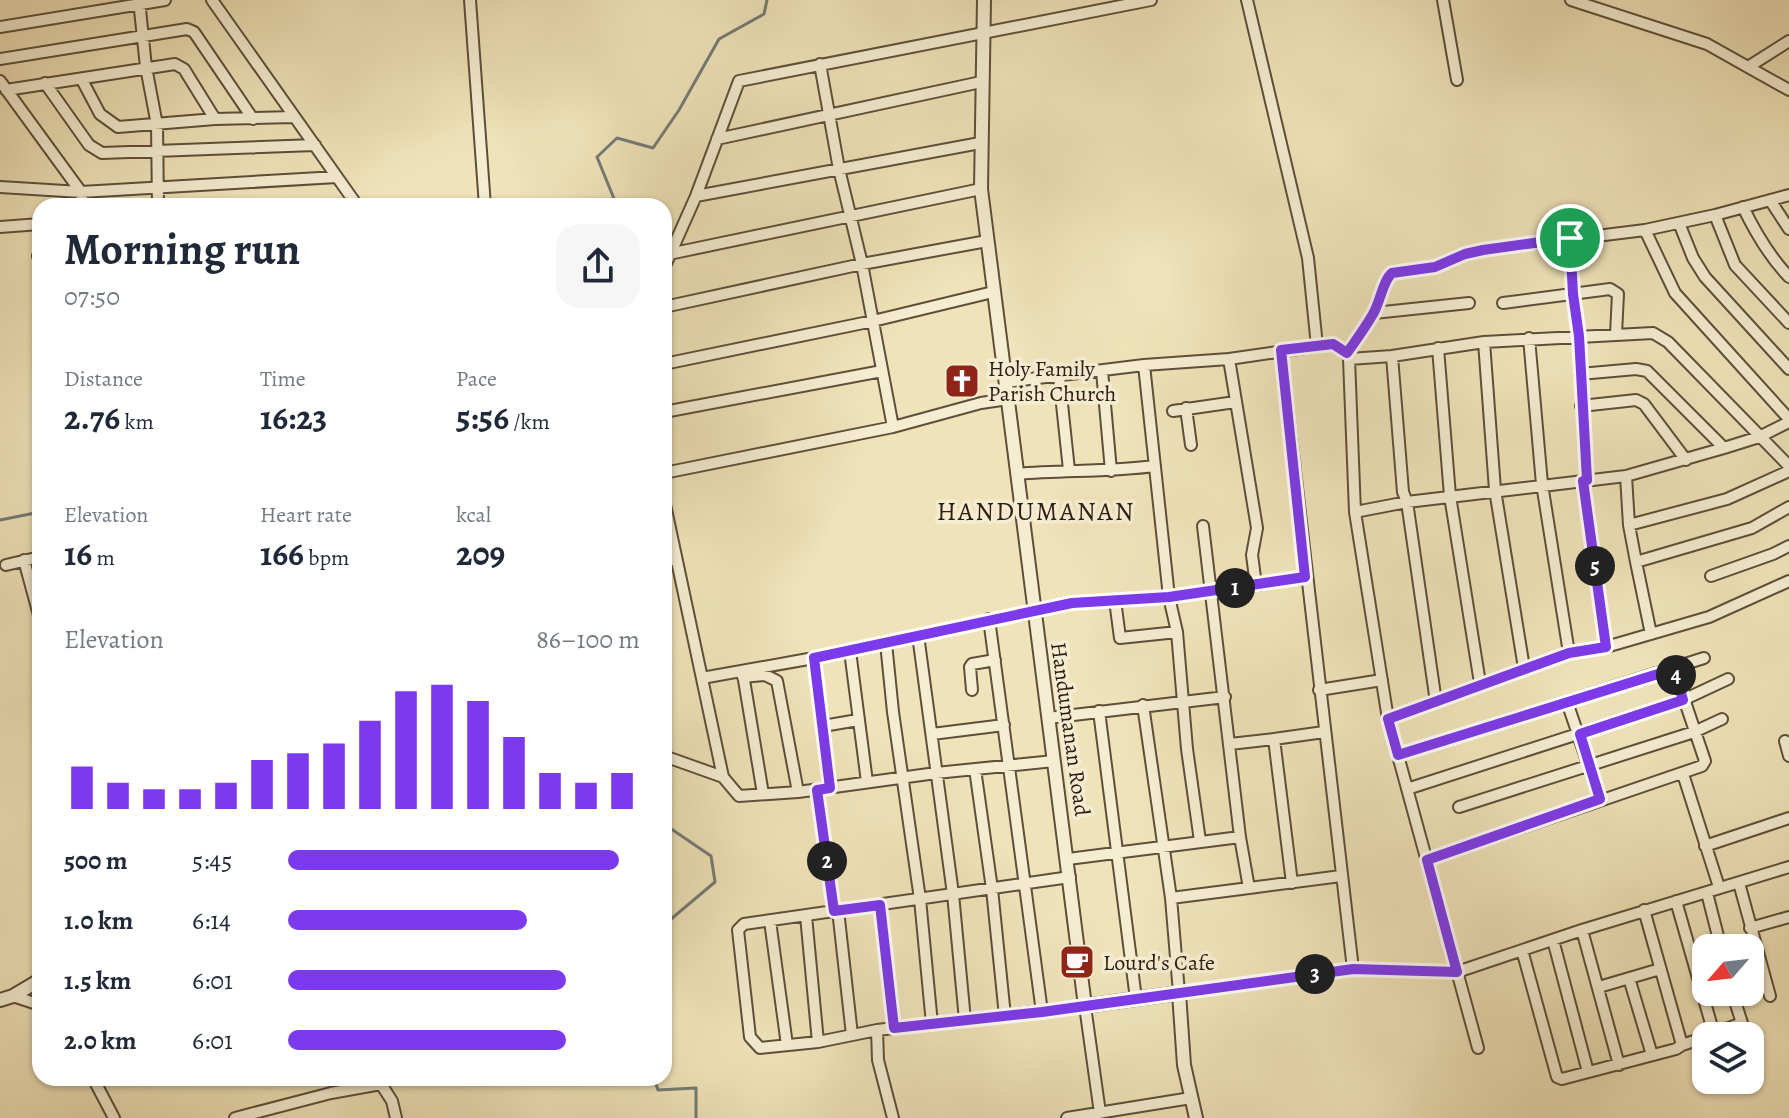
<!DOCTYPE html>
<html lang="en">
<head>
<meta charset="utf-8">
<style>
  body { margin:0; font-family:Alegreya,serif; background:#f6f6f7; color:#1f2937; height:100vh; display:flex; flex-direction:column; font-size:30px; white-space:nowrap }
  * { box-sizing:border-box; margin:0 }
  p { font-size:26px; color:#747a83 }
  .icon { flex:none; width:44px; height:44px; fill:none; stroke:currentColor; stroke-width:2; stroke-linecap:round; stroke-linejoin:round }
  .map { position:relative; flex:1; overflow:hidden }
  .side { position:absolute; left:32px; top:198px; width:640px; height:888px; display:flex; flex-direction:column; background:#fff; border-radius:24px; box-shadow:0 2px 6px #0004 }
  .side>* { flex:none }
  .needle { width:52px; rotate:242deg }
  .buttons { position:absolute; left:1692px; top:934px; display:grid; gap:16px }
  .buttons a { display:grid; place-items:center; width:72px; height:72px; border-radius:16px; background:#fff; box-shadow:0 2px 6px #0004; font-size:40px }
  .pin { position:absolute; display:grid; place-items:center; width:68px; height:68px; color:#fff; margin:-34px; border:4px solid #fff; border-radius:50%; box-shadow:0 2px 8px #0007 }
  .km { position:absolute; width:40px; height:40px; margin:-20px; border-radius:50%; background:#222; color:#fff; font-size:22px; line-height:40px; text-align:center }
  .round { display:grid; place-items:center; flex:none; width:84px; height:84px; border-radius:24px; background:#f6f6f7 }
  .summary { display:flex; align-items:center; justify-content:space-between; height:136px; padding:0 32px }
  h1 { font-size:44px; font-weight:700; line-height:60px }
  .metrics { display:grid; grid-template-columns:repeat(3,1fr); gap:12px; height:136px; padding:8px 32px }
  .metrics div { display:grid; align-content:center }
  .metrics b { font-size:34px; font-weight:700 }
  .metrics small { font-size:22px; font-weight:400 }
  .metrics p { font-size:22px }
  .chart { height:224px; padding:16px 32px }
  .chart p { display:flex; justify-content:space-between }
  .chart svg { width:100%; height:144px; margin-top:8px; stroke:#7c3aed; stroke-width:6 }
  ul { padding:0 32px; list-style:none; font-size:26px }
  li { display:grid; grid-template-columns:128px 96px 1fr; align-items:center; height:60px }
  li i { height:20px; border-radius:10px; background:#7c3aed }
  .map>svg:first-child { display:block }
</style>
</head>
<body>
<div class="map">
<svg width="1789" height="1118" viewBox="0 0 1789 1118">
  <rect width="100%" height="100%" fill="#f0e3b9"/>
  <filter id="stains"><feTurbulence type="fractalNoise" baseFrequency=".0025" numOctaves="4"/><feColorMatrix values="0 0 0 0 .2 0 0 0 0 .09 0 0 0 0 .02 0 0 0 .5 -.17"/></filter>
  <radialGradient id="worn" r=".72"><stop offset=".6" stop-color="#630" stop-opacity="0"/><stop offset="1" stop-color="#630" stop-opacity=".3"/></radialGradient>
  <g fill="none" stroke-linecap="round" stroke-linejoin="round">
    <path stroke="#727c77" stroke-width="3" d="M617 206 597 157 617 138 653 148 679 110 719 39 764 14 767 0
      M0 520 40 512
      M664 824 711 856 715 882 664 925
      M664 973 667 986 664 999
      M654 1078 658 1090 696 1088V1118"/>
    <defs>
      <path id="minor" d="M139 0 146 67 157 125 158 206
        M212 0 354 201 352 206
        M470 0 485 206
        M1247 0 1308 258 1317 346
        M1443 0 1457 80
        M1571 0 1707 44 1789 90
        M0 27 165 0
        M0 59 187 29 194 32 253 119
        M820 64 839 169 862 264 893 427
        M1748 67 1789 41
        M82 80 100 114 118 127 215 119 294 117
        M0 81 81 192 83 206
        M45 83 89 145 102 153 315 145
        M6 90 175 64 184 69 215 119
        M717 139 981 82
        M0 187 81 192 337 177
        M1789 195 1715 215 1645 230 1675 293 1789 419
        M696 196 980 143
        M1770 200 1789 229
        M1743 207C1755 232 1769 256 1789 277
        M1715 215 1735 265 1789 323
        M1679 223 1693 258 1705 277 1789 369
        M0 227 40 224
        M1570 238 1573 294 1579 336 1587 480
        M669 254 981 189
        M38 256 40 255
        M664 268 696 196 739 81 1151 0
        M1503 303 1610 289 1618 294 1616 334
        M664 307 862 264 987 241
        M1374 313 1469 303
        M1529 338 1542 484 1569 653
        M1484 342 1495 490 1524 668
        M1438 348 1450 496 1480 683
        M1281 350 1353 969
        M1347 353C1356 340 1365 328 1373 314 1380 303 1383 280 1392 273L1435 267 1465 254 1483 250 1645 230
        M1392 356 1403 492 1407 502 1436 702
        M1349 359 1392 356 1484 342 1653 333 1668 342 1789 466
        M664 364 873 321 993 292
        M1144 365 1169 597 1177 632 1187 749 1200 841
        M1102 371 1111 471
        M1580 374 1636 369 1647 371 1724 448
        M1059 376 1069 470
        M1006 382 1144 365 1229 359 1333 344 1347 353 1349 359 1355 512 1388 719 1478 1048
        M1581 406 1636 400 1644 404 1686 460
        M1186 408 1191 445
        M1173 411 1235 402
        M664 412 882 371
        M664 473 893 427 981 403 1008 399
        M1017 474C1064 470 1109 472 1155 466
        M1626 476 1629 525 1636 562 1752 528 1789 507
        M1583 481 1606 647
        M664 500 723 777 739 796 798 792 936 773 1054 761
        M1355 512 1407 502 1626 476 1724 448 1759 437 1789 422
        M1629 525 1727 499 1789 471
        M1203 526 1240 837 1249 888 1341 876
        M24 560 40 619
        M1636 562 1651 634
        M664 563 675 558
        M6 565 40 557
        M1711 576 1773 554 1789 546
        M1256 585 1305 577
        M1115 600 1120 638 1177 632
        M989 619 1042 1012
        M918 635 953 894 965 1020
        M886 643 893 712 920 899 932 1024
        M850 651 867 782
        M814 658 830 788
        M743 674 763 794
        M743 677 765 675 777 681 798 792
        M702 678 814 658 1072 603 1169 597 1256 585 1252 555 1257 528 1229 359
        M972 690 970 667 972 664 995 660
        M1319 690 1382 680
        M1567 702 1600 799
        M1143 705 1171 898 1179 993 1353 969 1457 972 1582 930 1789 867
        M1099 711 1136 999
        M1048 718 1225 697
        M1388 719 1569 653 1606 647 1709 617 1789 581
        M823 726 858 720
        M932 734 1004 725
        M1785 741 1789 756
        M1230 744 1274 739
        M1398 755 1704 658
        M664 756 723 777
        M975 769 992 889 1005 1016
        M1683 774 1719 887
        M1407 789 1683 700 1728 679
        M817 790 834 911
        M1459 807 1694 732 1722 719
        M1705 846 1789 818
        M1068 859 1240 837
        M1427 860 1702 766 1705 761 1674 669
        M1070 877 744 924 738 930 750 1037 760 1048 818 1042 877 1030 1085 1006 1100 1113
        M1292 883 1274 739 1324 732
        M1739 883 1770 996
        M1707 893 1721 948
        M1171 898 1249 888
        M1676 901 1714 1034
        M880 905 894 1028
        M838 910 852 1035
        M806 916 818 1042
        M770 921 787 1045
        M1750 928 1789 917
        M1582 930 1619 1065
        M1553 940 1588 1072
        M1522 950 1557 1077 1562 1079 1676 1049 1682 1045 1644 910
        M1629 978 1652 1055
        M1599 987 1660 969
        M13 996 40 1005
        M877 1030 878 1060 893 1118
        M1710 1035 1742 1023 1732 992
        M1682 1045 1706 1037
        M93 1078 114 1118
        M381 1084 392 1101 396 1118
        M235 1118 331 1093 381 1084 379 1078
        M1067 1118 1191 1098"/>
      <path id="tertiary" d="M984 0 981 189 1085 1006 1179 993 1184 1065 1196 1118
        M0 1000 13 996 40 980"/>
    </defs>
    <use href="#minor" stroke="#5d4f3a" stroke-width="14"/>
    <use href="#tertiary" stroke="#5d4f3a" stroke-width="16"/>
    <use href="#minor" stroke="#f5edd2" stroke-width="10"/>
    <use href="#tertiary" stroke="#f5edd2" stroke-width="12"/>
  </g>
  <g fill="none" stroke-linecap="round" stroke-linejoin="round">
    <defs>
      <path id="route" d="M1570 238 1573 294 1579 336 1587 480 1583 481 1606 647 1569 653 1388 719 1398 755 1674 669 1683 700 1580 734 1600 799 1427 860 1457 972 1353 969 1042 1012 894 1028 880 905 834 911 817 790 830 788 814 658 1072 603 1169 597 1305 577 1281 350 1333 344 1347 353C1356 340 1365 328 1373 314 1380 303 1383 280 1392 273L1435 267 1465 254 1483 250Z"/>
    </defs>
    <use href="#route" stroke="#fff" stroke-width="16"/>
    <use href="#route" stroke="#7c3aed" stroke-width="10"/>
  </g>
  <defs>
    <symbol id="church-square" viewBox="-11 -11 22 22"><rect x="-9" y="-9" width="18" height="18" rx="4" fill="#8f2418" stroke="#f5edd2"/><path d="M-1.2-6h2.4v3.5h3.3v2.4h-3.3V6h-2.4V-.1h-3.3v-2.4h3.3Z" fill="#fff"/></symbol>
    <symbol id="cafe-square" viewBox="-11 -11 22 22"><rect x="-9" y="-9" width="18" height="18" rx="4" fill="#8f2418" stroke="#f5edd2"/><path d="M-5.5-4.5H6V0H3Q3 3.5 0 3.5H-2.5Q-5.5 3.5-5.5 0ZM3-3.2v2h1.7v-2ZM-6 4.5H4V6H-6Z" fill="#fff"/></symbol>
  </defs>
  <g fill-rule="evenodd">
    <use href="#church-square" x="942" y="361" width="40" height="40"/>
    <use href="#cafe-square" x="1057" y="942" width="40" height="40"/>
  </g>
  <g text-anchor="middle" stroke-width="7" stroke-linejoin="round" paint-order="stroke">
    <g font-size="22" fill="#2c1e10" stroke="#f5edd2" text-anchor="start">
      <text x="988" y="376">Holy Family<tspan x="988" dy="25">Parish Church</tspan></text>
      <text x="1103" y="970">Lourd's Cafe</text>
    </g>
    <g font-size="22" fill="#2c1e10" stroke="#f5edd2">
      <text transform="translate(1071 729) rotate(82)" y="8">Handumanan Road</text>
    </g>
    <g font-size="26" letter-spacing="2" fill="#2c1e10" stroke="#f5edd2">
      <text x="1036" y="520">HANDUMANAN</text>
    </g>
  </g>
  <rect width="100%" height="100%" filter="url(#stains)"/>
  <rect width="100%" height="100%" fill="url(#worn)"/>
</svg>
<div class="buttons">
<a><svg class="needle" viewBox="-14 -14 28 28"><path d="M0-13l5 13h-10z" fill="#e53935"/><path d="M0 13l5-13h-10z" fill="#747a83"/></svg></a>
<a><svg class="icon" aria-label="layers" viewBox="0 0 24 24"><path d="M12 4l9 5-9 5-9-5zM3 14l9 5 9-5"/></svg></a>
</div>
<div class="pin" style="left:1570px;top:238px;background:#1e9e55"><svg class="icon" aria-label="arrive" viewBox="0 0 24 24"><path d="M6 21V4h12l-3 4 3 4H6"/></svg></div>
<b class="km" style="left:1235px;top:588px">1</b>
<b class="km" style="left:827px;top:861px">2</b>
<b class="km" style="left:1315px;top:974px">3</b>
<b class="km" style="left:1676px;top:675px">4</b>
<b class="km" style="left:1595px;top:566px">5</b>
<section class="side">
<div class="summary"><div><h1>Morning run</h1><p>07:50</p></div><a class="round"><svg class="icon" aria-label="share" viewBox="0 0 24 24"><path d="M12 15V3M7 8l5-5 5 5M5 13v7h14v-7"/></svg></a></div>
<div class="metrics">
<div><p>Distance</p><b>2.76<small> km</small></b></div>
<div><p>Time</p><b>16:23</b></div>
<div><p>Pace</p><b>5:56<small> /km</small></b></div>
</div>
<div class="metrics">
<div><p>Elevation</p><b>16<small> m</small></b></div>
<div><p>Heart rate</p><b>166<small> bpm</small></b></div>
<div><p>kcal</p><b>209</b></div>
</div>
<div class="chart"><p><span>Elevation</span>86–100 m</p>
<svg viewBox="0 0 160 44" preserveAspectRatio="none"><path d="M5 44V31M15 44V36M25 44V38M35 44V38M45 44V36M55 44V29M65 44V27M75 44V24M85 44V17M95 44V8M105 44V6M115 44V11M125 44V22M135 44V33M145 44V36M155 44V33"/></svg>
</div>
<ul>
<li><b>500 m</b>5:45<i style="width:94%"></i></li>
<li><b>1.0 km</b>6:14<i style="width:68%"></i></li>
<li><b>1.5 km</b>6:01<i style="width:79%"></i></li>
<li><b>2.0 km</b>6:01<i style="width:79%"></i></li>
</ul>
</section>
</div>
</body>
</html>
